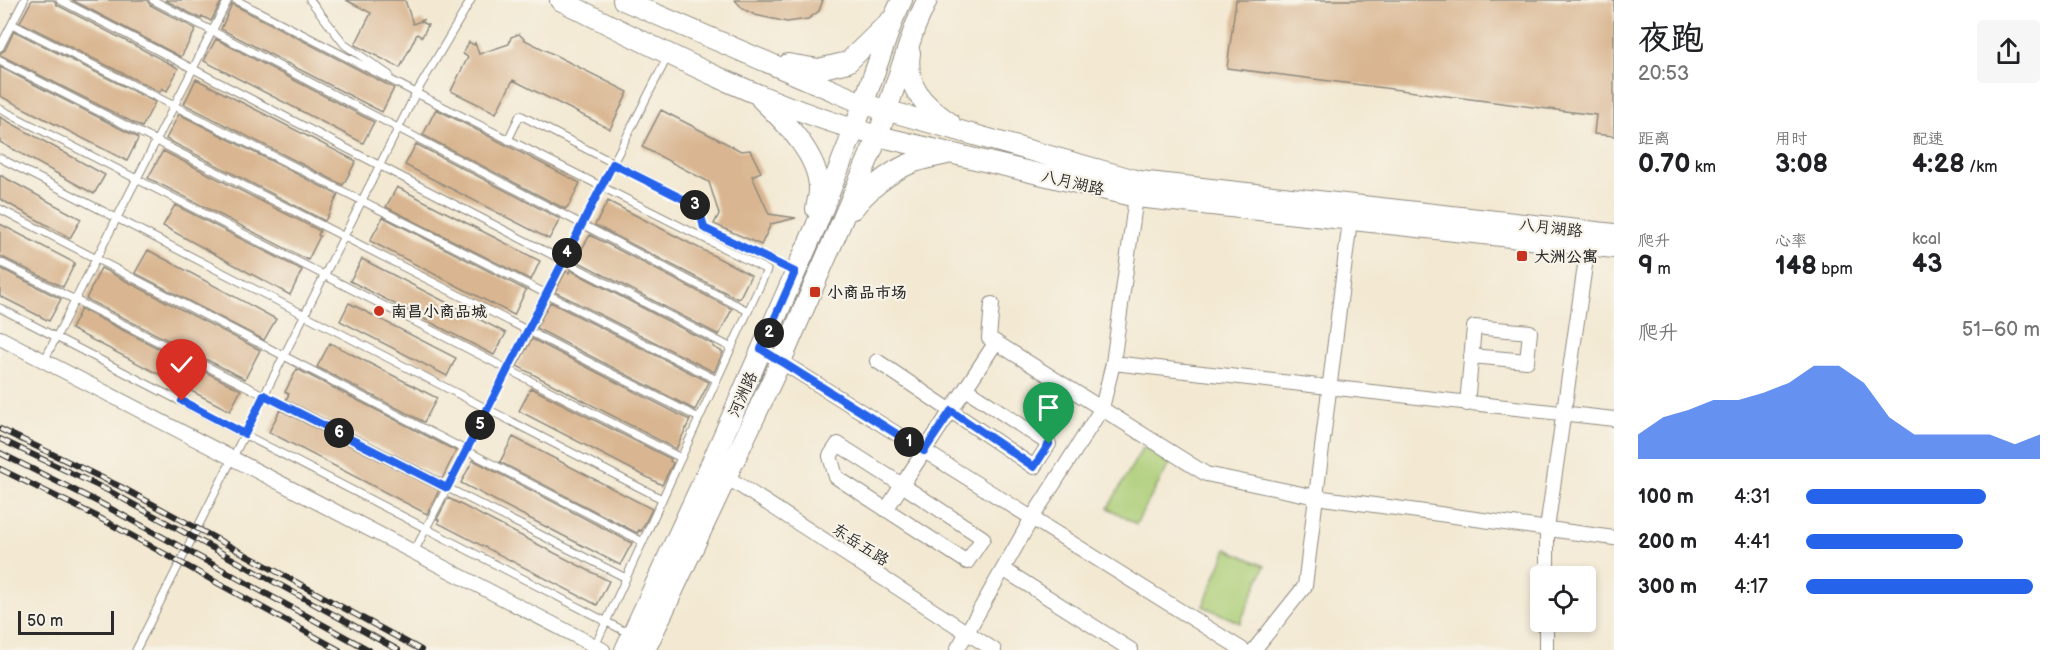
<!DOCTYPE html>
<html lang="zh">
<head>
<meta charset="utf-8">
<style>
  body { margin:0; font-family:"Balsamiq Sans","LXGW WenKai TC",sans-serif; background:#f6f6f6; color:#202124; height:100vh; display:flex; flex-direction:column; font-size:22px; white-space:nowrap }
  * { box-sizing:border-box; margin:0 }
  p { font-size:20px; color:#757577 }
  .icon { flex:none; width:33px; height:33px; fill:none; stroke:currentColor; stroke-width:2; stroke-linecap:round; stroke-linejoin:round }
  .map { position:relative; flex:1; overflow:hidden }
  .details { display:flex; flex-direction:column; background:#fff; width:450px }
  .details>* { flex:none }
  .buttons { position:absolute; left:1530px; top:566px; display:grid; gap:12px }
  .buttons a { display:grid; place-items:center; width:66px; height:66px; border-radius:6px; background:#fff; box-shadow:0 3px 9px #0003; font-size:30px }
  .scale { position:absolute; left:18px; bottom:15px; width:96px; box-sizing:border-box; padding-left:6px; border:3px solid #2b2b2b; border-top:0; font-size:16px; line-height:21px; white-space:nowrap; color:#2b2b2b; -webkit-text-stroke:4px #f7f3e8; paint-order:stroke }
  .pin { position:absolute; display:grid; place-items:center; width:51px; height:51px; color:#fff; margin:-62px -26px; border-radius:50% 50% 50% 0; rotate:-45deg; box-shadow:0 0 6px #0007 }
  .pin .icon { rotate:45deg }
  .km { position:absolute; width:30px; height:30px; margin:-15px; border-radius:50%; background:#222; color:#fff; font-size:16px; line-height:30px; text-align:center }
  .round { display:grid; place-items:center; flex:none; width:63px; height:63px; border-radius:6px; background:#f6f6f6 }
  .overview { display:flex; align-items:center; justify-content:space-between; height:102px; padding:0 24px }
  h1 { font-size:33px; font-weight:800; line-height:45px }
  .metrics { display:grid; grid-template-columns:repeat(3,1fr); gap:9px; height:102px; padding:6px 24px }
  .metrics div { display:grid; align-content:center }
  .metrics b { font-size:26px; font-weight:800 }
  .metrics small { font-size:16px; font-weight:400 }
  .metrics p { font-size:16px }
  .chart { height:168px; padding:12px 24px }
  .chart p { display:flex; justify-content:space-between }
  .chart svg { width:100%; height:108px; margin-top:6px; fill:#2563eb; opacity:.7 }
  ul { padding:0 24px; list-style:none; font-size:20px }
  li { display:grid; grid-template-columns:96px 72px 1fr; align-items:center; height:45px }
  li i { height:15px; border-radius:8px; background:#2563eb }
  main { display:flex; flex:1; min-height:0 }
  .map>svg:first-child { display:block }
</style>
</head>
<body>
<main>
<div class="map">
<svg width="1614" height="650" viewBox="0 0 1614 650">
  <rect width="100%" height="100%" fill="#f7f3e8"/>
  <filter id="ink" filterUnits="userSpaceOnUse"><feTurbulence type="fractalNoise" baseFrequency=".0167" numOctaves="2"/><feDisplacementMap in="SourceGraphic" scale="12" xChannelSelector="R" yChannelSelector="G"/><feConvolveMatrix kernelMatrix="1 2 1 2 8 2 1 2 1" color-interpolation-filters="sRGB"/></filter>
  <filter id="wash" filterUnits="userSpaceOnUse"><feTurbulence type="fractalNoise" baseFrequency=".008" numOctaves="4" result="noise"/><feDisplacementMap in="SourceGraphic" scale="24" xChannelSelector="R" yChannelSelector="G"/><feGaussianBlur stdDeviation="1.35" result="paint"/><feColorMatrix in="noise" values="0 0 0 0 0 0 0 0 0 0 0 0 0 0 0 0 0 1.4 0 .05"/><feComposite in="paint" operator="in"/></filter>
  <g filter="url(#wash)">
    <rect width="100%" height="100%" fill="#f3e9d3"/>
    <path fill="#abcd76" stroke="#6b7c50" stroke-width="1.5" d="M1143 447 1170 463 1136 524 1108 508Z
      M1227 549 1265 566 1240 623 1203 606Z"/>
    <g id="blocks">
      <path fill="#d9b691" d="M32 0H54L57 5 176 67 178 69 167 91 162 88 160 92 20 22Z
        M72 0H147L150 5 196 29 181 57Z
        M165 0H222L211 21 202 16 201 19Z
        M346 0H405L413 24 423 20 422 22 428 25 422 37 417 34 400 68 355 45 371 13Z
        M735 0H823L819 11 808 19 787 22 755 15 743 9Z
        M1236 0H1614V136L1594 134 1596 115 1227 68Z
        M232 4 394 88 382 112 221 29Z
        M14 31 155 102 142 127 0 55V53L5 50Z
        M519 34 525 40 628 92 610 129 513 80 496 113 451 91 468 57 463 54 469 42 474 45 475 43 479 54 509 44 511 37Z
        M216 39 374 122 363 143 204 61Z
        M0 67 137 137 138 139 127 161 0 96Z
        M196 79 356 161 343 185 184 104Z
        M436 109 580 183 569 205 565 209 423 135Z
        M661 110 741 151 750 150 761 172 752 176 769 214 796 218 771 224 761 245 714 224 719 214 709 182 642 147Z
        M179 114 338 195 325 221 166 139Z
        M0 117 105 175 94 194 0 142Z
        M416 144 560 219 549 239 405 165Z
        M163 151 320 231 318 235 320 236 308 260 148 178Z
        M0 175 81 219 70 238 0 199Z
        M397 187 540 261 531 280 386 207Z
        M608 201 751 275 740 297 738 299 595 225Z
        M175 205 302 270 290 295 163 226Z
        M383 217 526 290 514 315 370 241Z
        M0 224 75 263 63 287 0 256Z
        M590 235 732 309 719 335 575 260Z
        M148 250 276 319 264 340 135 273Z
        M362 259 506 333 494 355 350 281Z
        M0 268 61 299 49 321 0 296Z
        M101 268 260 350 245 379 86 299Z
        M570 270 714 345 713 347 723 352 714 372 555 292 566 271 569 273Z
        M550 302 709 382 695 410 536 328Z
        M349 303 456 358 447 376 340 321Z
        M81 309 241 390 230 411 71 329Z
        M532 339 690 420 676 449 517 366Z
        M330 343 437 398 424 422 317 367Z
        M297 369 456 451 442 479 286 400 289 394 285 392Z
        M531 388 671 459 670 461 673 463 662 485 519 411Z
        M280 410 439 490 427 514 269 432Z
        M513 437 652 509 641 531 639 530 637 533 500 462Z
        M473 460 632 543 620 565 461 483Z
        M448 498 609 581 597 605 438 523 439 520 437 519Z"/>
    </g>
  </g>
  <g filter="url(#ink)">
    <use href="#blocks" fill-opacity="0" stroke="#8f8a7f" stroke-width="1.5"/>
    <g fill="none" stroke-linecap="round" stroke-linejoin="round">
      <defs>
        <path id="service" d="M60 0 732 348
          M153 0 748 311
          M236 0 416 93 767 270 595 646
          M310 0 345 45 389 75
          M12 24 717 380
          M0 47 24 0
          M0 61 699 418
          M0 109 681 458
          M508 140 520 115 699 207 704 228 793 271
          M0 158 662 499
          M0 209 643 542
          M0 262 626 578
          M0 308 630 634
          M44 361 228 0
          M414 552 668 56
          M136 650 416 93 471 0"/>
        <path id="minor" d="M992 304 989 338 1206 474 1316 497 1614 538
          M0 338 603 650
          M761 349 1243 650
          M877 361 1034 467 1049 444 966 389
          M1113 363 1614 419
          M1467 404 1474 327 1530 332 1527 361 1471 356
          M719 472 994 650
          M886 510 902 485 983 538 967 562 836 477 830 456 838 444 902 485 996 342
          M1003 569 1131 650
          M1547 576V528L1588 245
          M957 650 1032 518 1102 408 1113 363 1136 197
          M1254 650 1305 586 1350 220
          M1546 650V621"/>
        <path id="secondary" d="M560 0C663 52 767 106 878 136L1136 197 1614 248
          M623 0 864 104 1139 181 1614 234
          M910 53C905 88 924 105 950 123
          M788 64 819 69 848 62 890 21
          M761 99C784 121 820 156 819 190 819 196 817 202 816 209
          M853 209C865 192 890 172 909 164 921 159 935 157 947 154
          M625 650 710 466 816 226 854 130 894 17 902 0
          M645 650 781 361 838 230 878 136 915 27 927 0"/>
      </defs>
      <use href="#service" stroke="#8f8a7f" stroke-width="9"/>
      <use href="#minor" stroke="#8f8a7f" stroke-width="16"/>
      <use href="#secondary" stroke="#8f8a7f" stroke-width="22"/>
      <use href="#service" stroke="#fff" stroke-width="7"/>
      <use href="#minor" stroke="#fff" stroke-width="14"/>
      <use href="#secondary" stroke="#fff" stroke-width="20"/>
      <defs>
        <path id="rail" d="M0 429 121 487 421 650
          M0 439 109 491 398 650
          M0 453 102 504 369 650
          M0 469 96 516 339 650"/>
      </defs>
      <use href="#rail" stroke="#2b2b2b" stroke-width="6"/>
      <use href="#rail" stroke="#f7f3e8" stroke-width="4" stroke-dasharray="11" stroke-linecap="butt"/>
    </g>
  </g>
  <g fill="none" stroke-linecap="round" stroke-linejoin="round" filter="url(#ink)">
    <defs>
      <path id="route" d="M182 401 245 434 264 395 447 488 613 164 699 207 704 228 795 272 761 349 924 451 951 411 1034 467 1049 444"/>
    </defs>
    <use href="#route" stroke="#fff" stroke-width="12"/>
    <use href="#route" stroke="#2563eb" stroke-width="8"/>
  </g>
  <g fill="#c8321e" stroke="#f7f3e8" stroke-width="2">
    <rect x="1516" y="250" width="12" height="12" rx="3"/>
    <rect x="809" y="286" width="12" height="12" rx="3"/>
    <circle cx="379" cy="311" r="6"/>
  </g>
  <g text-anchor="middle" stroke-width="4.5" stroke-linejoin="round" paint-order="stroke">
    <g font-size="16" fill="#2b2b2b" stroke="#f7f3e8">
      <text transform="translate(1073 182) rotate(13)" y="6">八月湖路</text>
      <text transform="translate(1551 227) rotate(6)" y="6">八月湖路</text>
      <text transform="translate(742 394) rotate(-66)" y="6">河洲路</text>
      <text transform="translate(861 544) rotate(33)" y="6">东岳五路</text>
    </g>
    <g font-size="16" font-weight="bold" fill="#2b2b2b" stroke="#f7f3e8" text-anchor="start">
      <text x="1534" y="262">大洲公寓</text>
      <text x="827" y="298">小商品市场</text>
      <text x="391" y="317">南昌小商品城</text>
    </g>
  </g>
</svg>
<div class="buttons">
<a><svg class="icon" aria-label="locate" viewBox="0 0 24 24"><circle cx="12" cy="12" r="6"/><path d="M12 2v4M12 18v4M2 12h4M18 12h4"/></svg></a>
</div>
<div class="scale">50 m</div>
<div class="pin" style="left:1049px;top:444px;background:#1e9e55"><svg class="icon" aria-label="arrive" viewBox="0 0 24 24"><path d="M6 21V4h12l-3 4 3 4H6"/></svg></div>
<div class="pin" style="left:182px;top:401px;background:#d93025"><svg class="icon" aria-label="check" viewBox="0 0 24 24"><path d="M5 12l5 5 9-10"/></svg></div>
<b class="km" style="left:909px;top:442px">1</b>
<b class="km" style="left:769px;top:333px">2</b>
<b class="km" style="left:695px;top:205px">3</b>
<b class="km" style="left:567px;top:253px">4</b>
<b class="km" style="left:480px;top:425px">5</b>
<b class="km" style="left:339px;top:433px">6</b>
</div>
<section class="details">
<div class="overview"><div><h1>夜跑</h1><p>20:53</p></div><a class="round"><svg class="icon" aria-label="share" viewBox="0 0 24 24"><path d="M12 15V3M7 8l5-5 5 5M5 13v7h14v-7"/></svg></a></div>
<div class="metrics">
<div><p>距离</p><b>0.70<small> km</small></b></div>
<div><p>用时</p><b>3:08</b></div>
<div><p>配速</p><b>4:28<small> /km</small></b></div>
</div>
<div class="metrics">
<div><p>爬升</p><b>9<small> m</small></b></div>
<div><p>心率</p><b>148<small> bpm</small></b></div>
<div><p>kcal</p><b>43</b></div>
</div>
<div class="chart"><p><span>爬升</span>51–60 m</p>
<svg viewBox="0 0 160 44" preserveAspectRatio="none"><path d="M0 44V34L10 27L20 24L30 20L40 20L50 17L60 13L70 6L80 6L90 13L100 27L110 34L120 34L130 34L140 34L150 38L160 34V44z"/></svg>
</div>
<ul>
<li><b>100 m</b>4:31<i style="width:77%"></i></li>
<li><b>200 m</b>4:41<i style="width:67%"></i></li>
<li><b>300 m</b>4:17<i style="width:97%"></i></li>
</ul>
</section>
</main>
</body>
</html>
